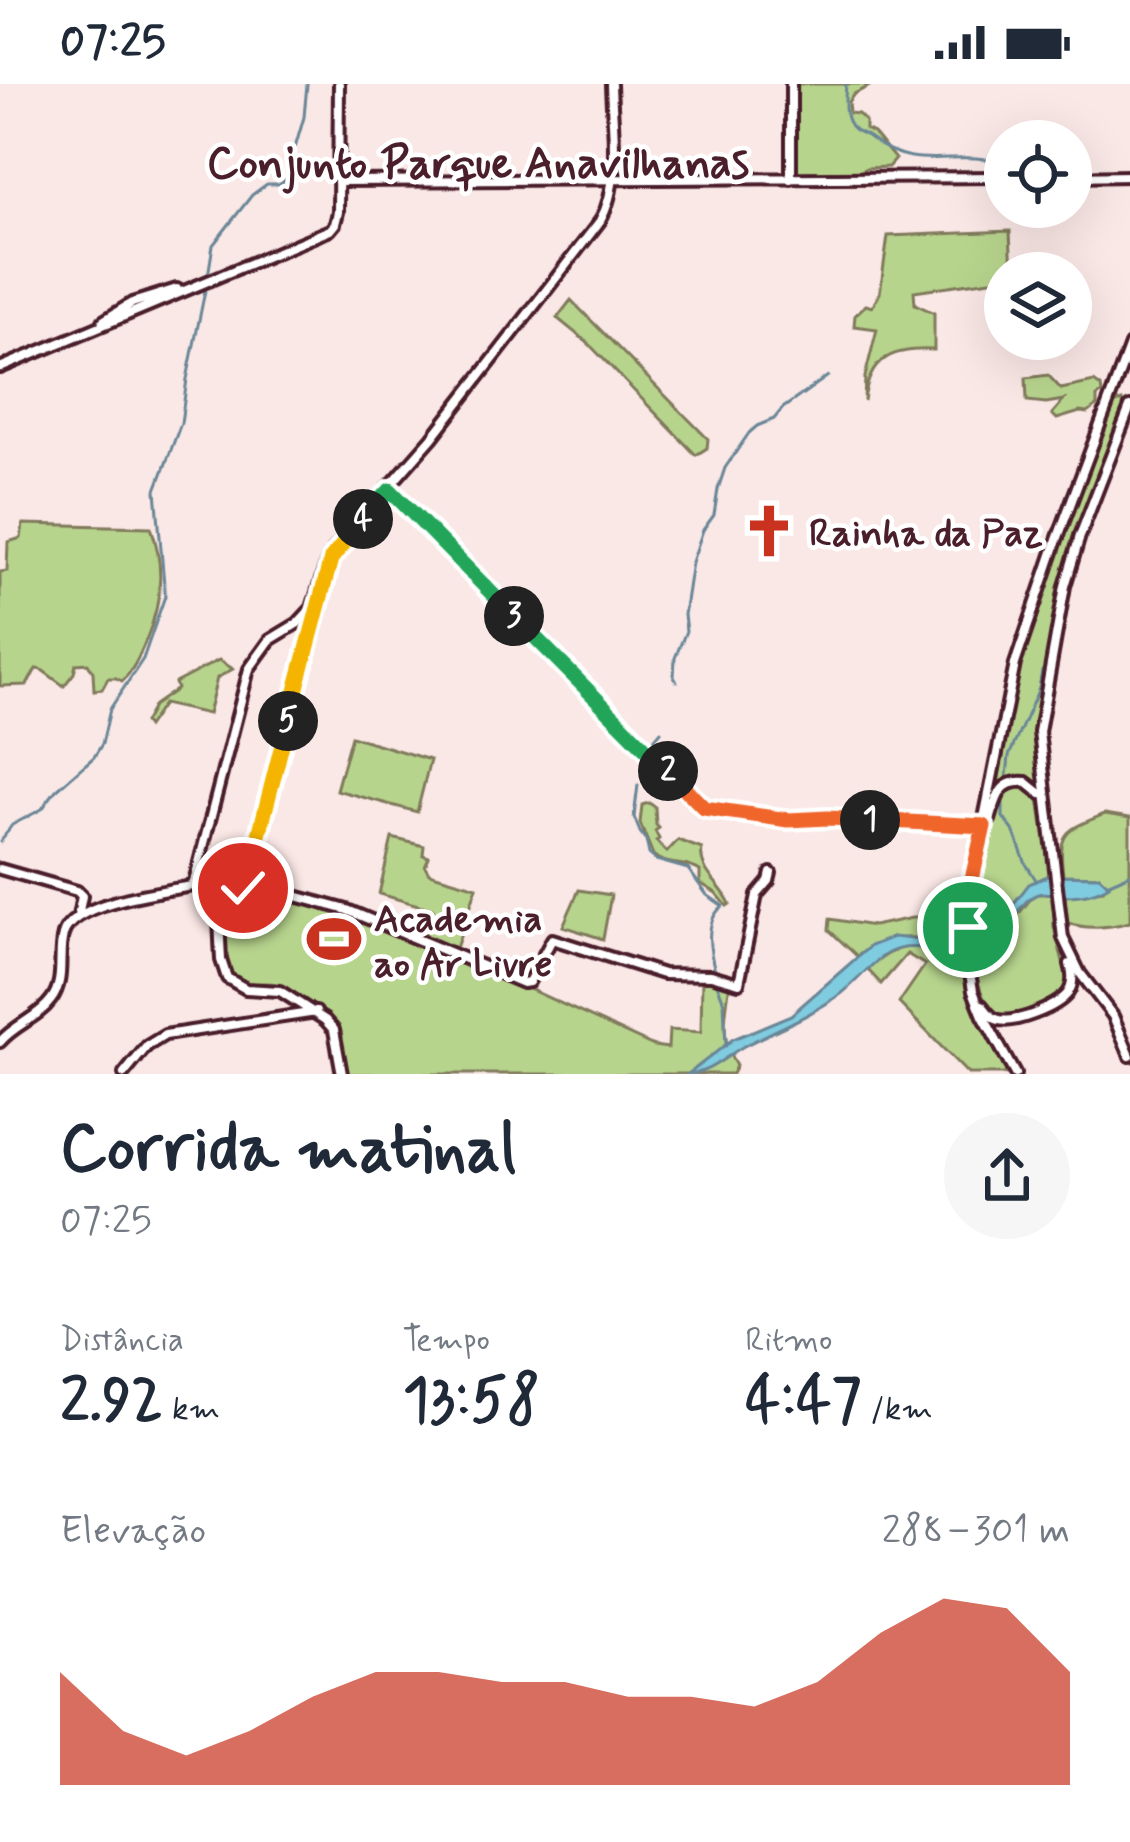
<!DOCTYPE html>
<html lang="pt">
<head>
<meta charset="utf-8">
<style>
  body { margin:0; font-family:Mynerve,sans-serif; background:#f6f6f7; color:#1f2937; height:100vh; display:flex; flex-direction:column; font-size:45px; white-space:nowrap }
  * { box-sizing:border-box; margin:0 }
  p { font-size:39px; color:#747a83 }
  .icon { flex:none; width:66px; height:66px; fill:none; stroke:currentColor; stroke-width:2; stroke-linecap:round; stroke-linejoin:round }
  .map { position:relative; height:990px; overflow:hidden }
  .sheet { display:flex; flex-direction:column; background:#fff; flex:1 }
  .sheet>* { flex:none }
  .controls { position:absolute; left:984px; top:36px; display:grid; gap:24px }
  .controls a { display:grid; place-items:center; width:108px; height:108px; border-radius:50%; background:#fff; box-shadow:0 12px 48px #0002; font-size:60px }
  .pin { position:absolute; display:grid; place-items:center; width:102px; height:102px; color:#fff; margin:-51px; border:6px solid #fff; border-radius:50%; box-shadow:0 3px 12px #0007 }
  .km { position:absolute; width:60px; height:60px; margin:-30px; border-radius:50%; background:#222; color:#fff; font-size:33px; line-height:60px; text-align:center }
  .round { display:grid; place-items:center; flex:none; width:126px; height:126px; border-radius:63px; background:#f6f6f7 }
  .head { display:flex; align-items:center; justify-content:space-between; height:204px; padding:0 60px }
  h1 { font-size:66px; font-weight:700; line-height:90px }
  .metrics { display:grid; grid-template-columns:repeat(3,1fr); gap:18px; height:204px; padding:12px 60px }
  .metrics div { display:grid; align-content:center }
  .metrics b { font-size:60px; font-weight:700 }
  .metrics small { font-size:33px; font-weight:400 }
  .metrics p { font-size:33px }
  .chart { height:336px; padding:24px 60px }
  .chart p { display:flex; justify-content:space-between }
  .chart svg { width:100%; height:216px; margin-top:12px; fill:#c8321e; opacity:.7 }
  .status { display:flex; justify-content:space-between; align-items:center; height:84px; padding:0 60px; background:#fff; direction:ltr }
  .status svg { height:33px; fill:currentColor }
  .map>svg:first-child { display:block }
</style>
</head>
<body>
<div class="status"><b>07:25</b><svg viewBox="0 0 49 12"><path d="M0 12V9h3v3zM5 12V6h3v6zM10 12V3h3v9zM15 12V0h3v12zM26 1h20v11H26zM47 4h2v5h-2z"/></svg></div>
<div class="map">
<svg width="1130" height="990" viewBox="0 0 1130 990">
  <rect width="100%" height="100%" fill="#fae8e6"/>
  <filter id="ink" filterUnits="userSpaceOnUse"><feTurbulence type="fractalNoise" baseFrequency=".00833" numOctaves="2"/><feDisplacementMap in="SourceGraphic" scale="24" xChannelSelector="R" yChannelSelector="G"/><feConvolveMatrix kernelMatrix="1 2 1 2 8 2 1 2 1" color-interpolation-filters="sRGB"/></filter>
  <g filter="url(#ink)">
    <path fill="#b7d48d" stroke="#807a5c" stroke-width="3" d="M798 0H863L868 3 854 10 848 18 849 29 858 30 865 37V45L873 49 895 75 888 83 866 84 854 91 795 93Z
      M1010 147 1012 189H1005V194L914 207 915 220 934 229V266C892 264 869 274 864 317L865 293 877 245 854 242 855 231 866 221 872 223 880 209 888 152Z
      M571 216 708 355 707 364 696 371 588 259 557 234Z
      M1048 291 1061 305 1094 298 1101 303 1102 310 1097 313V322L1088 329 1080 328 1057 335 1052 330 1064 316 1046 319 1027 317 1026 294Z
      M1122 317 1125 325C1082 446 1027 571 1039 703 1026 693 1008 694 997 705L1011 611 1025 554 1104 337 1113 320Z
      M23 440 151 443C165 482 162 519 146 556 139 572 134 586 122 597L116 594H108L102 605 94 606 93 588 88 579 76 580 74 589 64 602 42 586 36 585 27 601 0 602V488L7 487 8 458 21 454Z
      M219 576 233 585 217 594 208 630 163 620 147 643 144 639 154 621 177 605 175 599Z
      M351 652 430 676 417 728 336 706Z
      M1021 701 1032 706 1039 714 1050 791C1012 805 1007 842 973 858 973 806 985 758 1001 709L1014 702Z
      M649 719 655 723 656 741 659 744 655 747 659 755 656 757 667 768 678 756 702 765C698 788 722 800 730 820L727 822 716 809 700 799V787C686 777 666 783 653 771L640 739 642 721Z
      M1105 730 1130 734V838C1111 843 1087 846 1068 839L1065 812 1103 806 1099 792 1063 791C1058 747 1064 747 1105 730Z
      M392 754 424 762 423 771 429 773 425 782 429 789 477 803 455 867 424 854 433 825 379 810Z
      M264 805 347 827 370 840 529 905 654 962 668 964 669 946 701 948 702 894 730 898C726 929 719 954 736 982L732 990H345C343 976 343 957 336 944 329 930 291 904 276 900 261 896 245 905 232 892 219 880 223 853 222 838L240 825 250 808Z
      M579 806 611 811 603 855 563 842Z
      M1037 810H1053L1054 843 1067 893 1066 903C1056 913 1046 918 1034 924 1008 936 991 938 981 907 977 895 973 883 974 870L1002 851 1032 813Z
      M963 833V860C916 855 899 844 857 872L829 846 830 835 873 842 912 834Z
      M917 862 963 870C964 915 987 951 1007 990H968L899 919 925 881 907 870 881 900 869 887V884C884 871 897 863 917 862Z"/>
    <path fill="#7fcbdf" stroke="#6a8697" stroke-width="3" d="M1050 791 1099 792 1109 801C1097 809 1079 812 1065 812 1056 812 1046 807 1038 810 1015 817 1006 864 971 870 942 874 917 855 890 868 871 878 858 897 841 910 808 933 779 944 744 962 726 972 709 990 688 990L733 955 791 931 870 862 893 853 963 860 980 855 994 845 1029 800Z"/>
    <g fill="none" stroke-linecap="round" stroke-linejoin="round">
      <path stroke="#6a8697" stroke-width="3" d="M846 0C845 14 842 35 854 45 859 49 866 50 870 54 918 92 956 62 1005 80
        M1071 69 1076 66
        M208 192 213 161 252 111 267 100H279L287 94 291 87V78L304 33 307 0
        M677 598 674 593 675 574 686 547 684 531 692 478 703 446 714 431 718 405 725 384 749 349 757 342 774 335 783 324 828 292
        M651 659 661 647
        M1007 692 1009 672 1039 604 1042 587
        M638 701 634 733 640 748 646 756 649 770 656 776 688 785 707 811 723 822C704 836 709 865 715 887
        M1003 712V733L1013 746 1026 780 1036 796
        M0 758 12 741 42 725 56 706 94 673 102 660 110 625 143 575 165 512 156 406 181 339 187 295 206 202
        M1107 800 1130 790
        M716 897 724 918 726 962"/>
      <defs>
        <path id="tertiary" d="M1071 93 1130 92
          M791 95V0
          M338 97 1005 93
          M387 404 704 724 788 736 828 734 984 742
          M0 785 77 807 82 812 78 832
          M248 799 347 826 523 899 529 898 552 855 663 890 711 891 739 899 757 811 769 797 771 789
          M0 958C14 941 38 934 51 916 66 896 57 872 63 851 72 818 163 807 193 802
          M124 990 147 962 165 951 316 928"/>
        <path id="secondary" d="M103 237 132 219 177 205
          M0 284 330 146 335 140 338 128 339 0
          M1130 323 1080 452 1065 502 1039 648 1063 854 1080 889 1113 932 1130 972
          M990 736C997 714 999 695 1026 698L1041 710
          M218 811a13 13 0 1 1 26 0a13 13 0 1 1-26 0Z
          M230 798 193 802 249 585 270 556 298 539 312 524 328 474 335 464 432 354 600 137C622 98 612 43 611 0
          M244 810 317 521
          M218 814 221 876 227 894 246 905 280 907 325 936 334 946 342 990
          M221 842 233 824
          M982 921C987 927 989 932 996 935 1012 942 1058 923 1068 909 1074 900 1073 890 1070 880
          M1015 990 983 932 973 907 968 877 970 804 1015 580 1057 456 1130 261"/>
      </defs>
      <use href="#tertiary" stroke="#4a1f2b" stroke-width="16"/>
      <use href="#secondary" stroke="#4a1f2b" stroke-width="16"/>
      <use href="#tertiary" stroke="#fff" stroke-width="8"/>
      <use href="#secondary" stroke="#fff" stroke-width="8"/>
    </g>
  </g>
  <g fill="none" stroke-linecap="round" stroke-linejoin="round" filter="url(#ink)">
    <defs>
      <path id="split-1" d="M870 736 984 742 970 804 968 843"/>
      <path id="split-2" d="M668 687 704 724 788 736 828 734 870 736"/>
      <path id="split-3" d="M514 532 668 687"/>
      <path id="split-4" d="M363 435 390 406 514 532"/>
      <path id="split-5" d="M288 637 331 475 363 435"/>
      <path id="split-6" d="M243 804 244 810 288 637"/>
    </defs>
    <use href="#split-1" stroke="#fff" stroke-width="24"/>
    <use href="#split-2" stroke="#fff" stroke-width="24"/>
    <use href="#split-3" stroke="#fff" stroke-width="24"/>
    <use href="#split-4" stroke="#fff" stroke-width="24"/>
    <use href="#split-5" stroke="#fff" stroke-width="24"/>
    <use href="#split-6" stroke="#fff" stroke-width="24"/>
    <use href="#split-1" stroke="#f0652b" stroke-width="15"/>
    <use href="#split-2" stroke="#f0652b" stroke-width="15"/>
    <use href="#split-3" stroke="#22a559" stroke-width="15"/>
    <use href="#split-4" stroke="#22a559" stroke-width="15"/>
    <use href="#split-5" stroke="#f5b400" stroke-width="15"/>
    <use href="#split-6" stroke="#f5b400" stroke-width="15"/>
  </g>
  <defs>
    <symbol id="church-bare" viewBox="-9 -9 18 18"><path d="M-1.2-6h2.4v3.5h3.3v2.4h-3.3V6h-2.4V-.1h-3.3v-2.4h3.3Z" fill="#c8321e" stroke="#fff" stroke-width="2.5" paint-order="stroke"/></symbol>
    <symbol id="stadium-bare" viewBox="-9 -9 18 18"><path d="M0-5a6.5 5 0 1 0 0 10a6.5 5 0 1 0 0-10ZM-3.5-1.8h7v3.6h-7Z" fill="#c8321e" stroke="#fff" stroke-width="2.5" paint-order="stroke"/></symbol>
  </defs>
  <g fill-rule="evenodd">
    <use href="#church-bare" x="731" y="409" width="76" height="76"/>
    <use href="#stadium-bare" x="296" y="817" width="76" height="76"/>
  </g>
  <g text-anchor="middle" stroke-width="9" stroke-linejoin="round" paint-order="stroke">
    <g font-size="39" font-weight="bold" fill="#4a1f2b" stroke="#fff" text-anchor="start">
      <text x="809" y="461">Rainha da Paz</text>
      <text x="374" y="847">Academia<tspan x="374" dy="45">ao Ar Livre</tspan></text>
    </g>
    <g font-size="45" font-weight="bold" fill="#4a1f2b" stroke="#fff">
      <text x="478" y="93">Conjunto Parque Anavilhanas</text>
    </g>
  </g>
</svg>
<div class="controls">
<a><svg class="icon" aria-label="locate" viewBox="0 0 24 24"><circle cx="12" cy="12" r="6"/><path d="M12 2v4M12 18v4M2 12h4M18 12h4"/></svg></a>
<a><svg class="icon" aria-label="layers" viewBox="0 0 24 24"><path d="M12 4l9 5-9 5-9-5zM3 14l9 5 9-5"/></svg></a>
</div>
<div class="pin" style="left:968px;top:843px;background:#1e9e55"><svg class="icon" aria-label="arrive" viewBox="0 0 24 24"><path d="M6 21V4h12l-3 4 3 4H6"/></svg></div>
<div class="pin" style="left:243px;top:804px;background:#d93025"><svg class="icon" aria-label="check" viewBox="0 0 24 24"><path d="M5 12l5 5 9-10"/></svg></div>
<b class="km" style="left:870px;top:736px">1</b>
<b class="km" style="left:668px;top:687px">2</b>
<b class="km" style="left:514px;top:532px">3</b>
<b class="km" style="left:363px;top:435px">4</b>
<b class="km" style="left:288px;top:637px">5</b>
</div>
<section class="sheet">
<div class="head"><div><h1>Corrida matinal</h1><p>07:25</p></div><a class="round"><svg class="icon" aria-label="share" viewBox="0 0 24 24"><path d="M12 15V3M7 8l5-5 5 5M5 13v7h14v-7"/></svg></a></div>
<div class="metrics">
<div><p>Distância</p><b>2.92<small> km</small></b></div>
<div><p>Tempo</p><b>13:58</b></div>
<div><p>Ritmo</p><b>4:47<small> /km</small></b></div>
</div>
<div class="chart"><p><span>Elevação</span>288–301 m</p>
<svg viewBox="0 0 160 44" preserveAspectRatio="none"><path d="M0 44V21L10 33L20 38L30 33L40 26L50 21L60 21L70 23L80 23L90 26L100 26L110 28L120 23L130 13L140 6L150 8L160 21V44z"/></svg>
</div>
</section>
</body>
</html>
